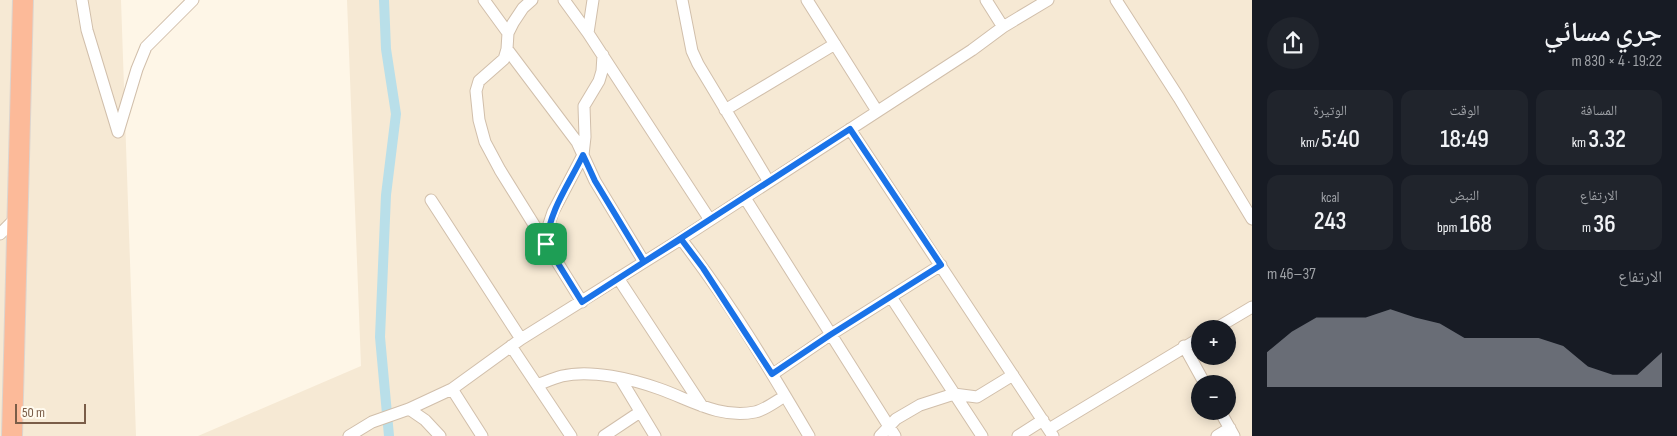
<!DOCTYPE html>
<html lang="ar">
<head>
<meta charset="utf-8">
<style>
  body { margin:0; font-family:"Sofia Sans Condensed","Noto Naskh Arabic",sans-serif; background:#20242c; color:#f1f3f6; direction:rtl; height:100vh; display:flex; flex-direction:column; font-size:19px; white-space:nowrap }
  * { box-sizing:border-box; margin:0 }
  p { font-size:16px; color:#9ea1a6 }
  .icon { flex:none; width:28px; height:28px; fill:none; stroke:currentColor; stroke-width:2; stroke-linecap:round; stroke-linejoin:round }
  .map { position:relative; flex:1; overflow:hidden; direction:ltr }
  .panel { display:flex; flex-direction:column; background:#171b24; width:425px }
  .panel>* { flex:none }
  .tools { position:absolute; left:1191px; top:320px; display:grid; gap:10px }
  .tools a { display:grid; place-items:center; width:45px; height:45px; border-radius:50%; background:#171b24; box-shadow:0 2px 12px #0003; font-size:25px }
  .scale { position:absolute; left:15px; bottom:12px; width:71px; box-sizing:border-box; padding-left:5px; border:2px solid #7a5d48; border-top:0; font-size:14px; line-height:18px; white-space:nowrap; color:#7a5d48; -webkit-text-stroke:4px #fffaee; paint-order:stroke }
  .pin { position:absolute; display:grid; place-items:center; width:42px; height:42px; color:#fff; margin:-21px; border-radius:10px; box-shadow:0 2px 8px #0006 }
  .round { display:grid; place-items:center; flex:none; width:52px; height:52px; border-radius:26px; background:#20242c }
  .summary { display:flex; align-items:center; justify-content:space-between; height:85px; padding:0 15px }
  h1 { font-size:28px; font-weight:600; line-height:38px }
  .figures { display:grid; grid-template-columns:repeat(3,1fr); gap:8px; height:85px; padding:5px 15px }
  .figures div { display:grid; align-content:center; border-radius:12px; background:#20242c; text-align:center }
  .figures b { font-size:25px; font-weight:600 }
  .figures small { font-size:14px; font-weight:400 }
  .figures p { font-size:14px }
  .chart { height:140px; padding:10px 15px }
  .chart p { display:flex; justify-content:space-between }
  .chart svg { width:100%; height:90px; margin-top:5px; fill:#8c9099; opacity:.7 }
  main { display:flex; flex:1; min-height:0 }
  .map>svg:first-child { display:block }
</style>
</head>
<body>
<main>
<section class="panel">
<div class="summary"><div><h1>جري مسائي</h1><p>19:22 · 4 × 830 m</p></div><a class="round"><svg class="icon" aria-label="share" viewBox="0 0 24 24"><path d="M12 15V3M7 8l5-5 5 5M5 13v7h14v-7"/></svg></a></div>
<div class="figures">
<div><p>المسافة</p><b>3.32<small> km</small></b></div>
<div><p>الوقت</p><b>18:49</b></div>
<div><p>الوتيرة</p><b>5:40<small> /km</small></b></div>
</div>
<div class="figures">
<div><p>الارتفاع</p><b>36<small> m</small></b></div>
<div><p>النبض</p><b>168<small> bpm</small></b></div>
<div><p>kcal</p><b>243</b></div>
</div>
<div class="chart"><p><span>الارتفاع</span>37–46 m</p>
<svg viewBox="0 0 160 44" preserveAspectRatio="none"><path d="M0 44V27L10 17L20 10L30 10L40 10L50 6L60 10L70 13L80 20L90 20L100 20L110 20L120 24L130 34L140 38L150 38L160 27V44z"/></svg>
</div>
</section>
<div class="map">
<svg width="1252" height="436" viewBox="0 0 1252 436">
  <rect width="100%" height="100%" fill="#fef6e7"/>
  <path fill="#f6e9d4" fill-rule="evenodd" d="M0 0H121L136 436H0Z
    M347 0H1252V436H198L361 366ZM1200 329H1228V356H1200ZM1200 384H1228V411H1200Z"/>
  <g fill="none" stroke-linecap="round" stroke-linejoin="round">
    <path stroke="#b9dfe9" stroke-width="10" d="M384 0 386 49 396 114 386 195 380 337 389 436"/>
    <defs>
      <path id="street" d="M82 0 87 30 118 132
        M484 0 508 33
        M532 0 523 8 513 23 508 33 507 49 504 59 479 81 476 91 479 120 485 142 500 170 582 302
        M564 0 588 33 710 220
        M682 0 692 51 698 64 769 182
        M807 0 877 111
        M986 0 1003 27
        M1116 0 1179 98 1252 219
        M588 33 593 0
        M507 49 577 142 595 181 644 262
        M725 110 835 44
        M850 129 1053 436
        M118 132 137 69 146 47 193 0
        M745 198 895 436
        M431 200 521 339
        M0 234 17 217
        M681 239C729 301 769 368 809 436
        M546 244 548 227 553 212 583 155 585 137 584 106 599 81 602 71 603 55
        M618 278 702 406
        M891 297 982 436
        M1215 329 1252 307
        M511 346 571 436
        M1184 346 1205 384
        M773 374 830 335 941 265
        M620 378 655 436
        M537 385C545 382 554 378 562 376 591 369 632 379 660 389 691 400 720 419 755 412 765 410 776 401 785 396
        M452 389 482 436
        M409 409 425 420 440 436
        M1220 411 1234 436
        M1049 429 1200 338
        M349 436 372 422 409 409 452 389 521 339 681 239 972 50 1003 27 1048 0
        M604 436 640 412
        M880 436 896 419 920 405 954 394 977 397 1013 375
        M1018 436 1043 420
        M1217 436 1230 428"/>
      <path id="highway" d="M12 436 23 0"/>
    </defs>
    <use href="#street" stroke="#d1bfab" stroke-width="13"/>
    <use href="#highway" stroke="#dcd5cf" stroke-width="22"/>
    <use href="#street" stroke="#fff" stroke-width="11"/>
    <use href="#highway" stroke="#fcba99" stroke-width="20"/>
  </g>
  <g fill="none" stroke-linecap="round" stroke-linejoin="round">
    <defs>
      <path id="route" d="M546 244 582 302 850 129 941 265 830 335 772 374 703 268 681 239 644 262 595 181 583 155C568 186 550 209 546 244"/>
    </defs>
    <use href="#route" stroke="#fff" stroke-width="10"/>
    <use href="#route" stroke="#1a73e8" stroke-width="6"/>
  </g>
</svg>
<div class="tools">
<a>+</a>
<a>−</a>
</div>
<div class="scale">50 m</div>
<div class="pin" style="left:546px;top:244px;background:#1e9e55"><svg class="icon" aria-label="arrive" viewBox="0 0 24 24"><path d="M6 21V4h12l-3 4 3 4H6"/></svg></div>
</div>
</main>
</body>
</html>
